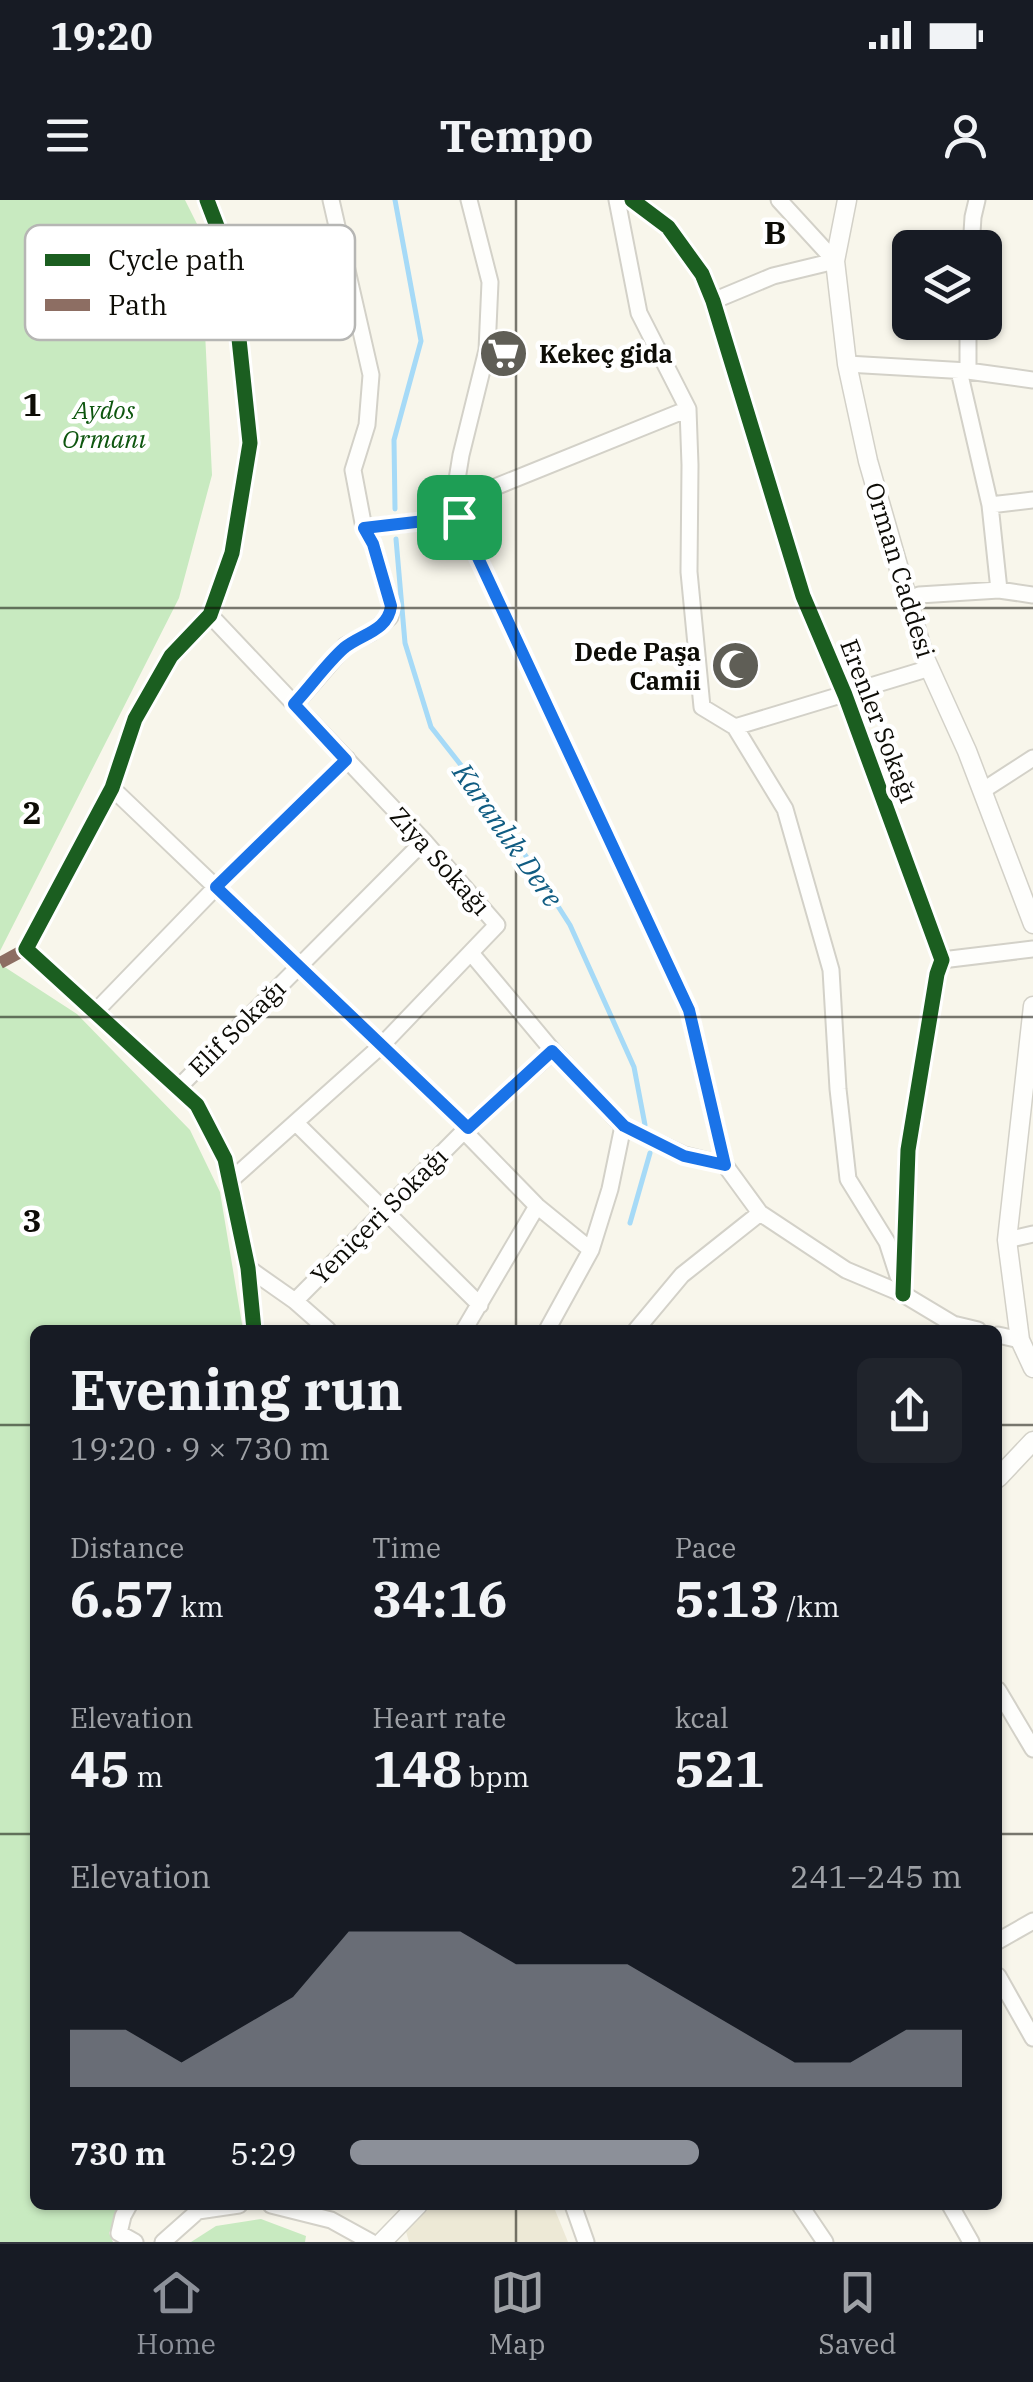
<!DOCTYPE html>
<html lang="en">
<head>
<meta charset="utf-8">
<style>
  body { margin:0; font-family:"IBM Plex Serif",serif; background:#20242c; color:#f1f3f6; height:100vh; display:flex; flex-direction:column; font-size:38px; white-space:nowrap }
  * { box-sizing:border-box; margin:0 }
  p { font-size:32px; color:#9ea1a6 }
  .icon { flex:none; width:55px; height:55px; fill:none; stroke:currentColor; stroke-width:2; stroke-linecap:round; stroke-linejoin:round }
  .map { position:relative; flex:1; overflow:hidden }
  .drawer { position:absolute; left:30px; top:1125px; width:972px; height:885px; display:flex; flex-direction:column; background:#171b24; border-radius:15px; box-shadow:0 2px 8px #0004 }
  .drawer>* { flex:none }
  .buttons { position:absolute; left:892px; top:30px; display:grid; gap:20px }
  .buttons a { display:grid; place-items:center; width:110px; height:110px; border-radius:15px; background:#171b24; box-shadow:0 2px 8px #0004; font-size:50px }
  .pin { position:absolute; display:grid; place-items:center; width:85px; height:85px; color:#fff; margin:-42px; border-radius:20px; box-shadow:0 5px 15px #0006 }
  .round { display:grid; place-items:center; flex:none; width:105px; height:105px; border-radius:15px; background:#20242c }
  .overview { display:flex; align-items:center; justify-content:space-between; height:170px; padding:0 40px }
  h1 { font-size:55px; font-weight:700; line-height:75px }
  .figures { display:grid; grid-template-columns:repeat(3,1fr); gap:15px; height:170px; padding:10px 40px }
  .figures div { display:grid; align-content:center }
  .figures b { font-size:50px; font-weight:700 }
  .figures small { font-size:28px; font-weight:400 }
  .figures p { font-size:28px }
  .chart { height:280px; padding:20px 40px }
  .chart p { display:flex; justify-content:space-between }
  .chart svg { width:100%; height:180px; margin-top:10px; fill:#8c9099; opacity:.7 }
  ul { padding:0 40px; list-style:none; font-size:32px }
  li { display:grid; grid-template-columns:160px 120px 1fr; align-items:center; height:75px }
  li i { height:25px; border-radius:12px; background:#8c9099 }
  .status { display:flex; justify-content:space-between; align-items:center; height:70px; padding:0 50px; background:#171b24; direction:ltr }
  .status svg { height:28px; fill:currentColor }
  header { display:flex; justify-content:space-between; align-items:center; height:130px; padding:0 40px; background:#171b24; font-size:45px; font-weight:700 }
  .tabs { display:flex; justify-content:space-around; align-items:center; height:140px; border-top:2px solid #363941; background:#171b24; font-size:28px; color:#9ea1a6 }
  .tabs a { display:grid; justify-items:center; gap:5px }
  .tabs .selected { color:#8c9099 }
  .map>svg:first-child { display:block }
</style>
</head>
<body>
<div class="status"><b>19:20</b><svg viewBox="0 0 49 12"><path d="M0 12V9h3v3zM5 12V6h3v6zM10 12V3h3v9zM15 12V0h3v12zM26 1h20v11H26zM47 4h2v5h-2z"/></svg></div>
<header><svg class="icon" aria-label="menu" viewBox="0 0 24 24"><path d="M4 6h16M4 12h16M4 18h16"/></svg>Tempo<svg class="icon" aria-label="person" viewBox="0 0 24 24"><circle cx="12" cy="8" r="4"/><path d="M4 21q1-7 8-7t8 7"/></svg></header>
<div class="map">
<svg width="1033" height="2042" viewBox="0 0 1033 2042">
  <rect width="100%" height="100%" fill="#f8f6eb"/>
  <path fill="#ede9d6" d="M432 2005H553L568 2042H409L405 2028Z"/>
  <path fill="#c8eac0" d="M0 0H185L200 30 212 275 179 398 0 751Z
    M0 764 77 814 190 930 220 992 243 1130H35V2005H123L109 2033 113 2042H0Z
    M261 2019 306 2036 305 2042H191L216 2026Z"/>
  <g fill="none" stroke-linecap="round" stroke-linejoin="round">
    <path stroke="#a6daf7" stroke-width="5" d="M395 0 421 141 394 240 395 309
      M396 339 405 443 431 527 497 611 570 725 634 867 645 925
      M630 1023 650 953"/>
    <defs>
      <path id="minor" d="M207 0 231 63 250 243 232 353 210 415 171 456 135 519 112 588 26 749 197 905 225 959 248 1068 254 1130
        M469 0 490 82 487 150 461 255 453 304 689 810 725 965 760 1013
        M617 0 639 113 688 209 690 265 689 372 702 507 735 527 785 609 831 770 838 889 848 979 887 1042 898 1076
        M632 0 668 27 702 74 713 101 803 396 845 495 942 760 937 774 908 950 903 1094
        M971 48 973 17 977 0
        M235 101 346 66
        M713 101 773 76 835 61 779 0
        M968 122V171
        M847 164 968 171 1033 180
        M959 171 990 305 999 390
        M453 304 688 209
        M990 305 1033 300
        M364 328 459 317
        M909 402 919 395 999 390 1033 395
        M210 415 424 641 497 725 382 845 230 981
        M295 504 345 446 372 432 390 417 391 406 373 344 364 328 353 270 367 225 371 175 331 0
        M735 527 930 468
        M112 588 468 928
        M982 591 1033 558
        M471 753 553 851 623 926 610 989 591 1050 547 1130
        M942 760 1033 749
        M96 811 216 687 347 559
        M178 888 424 641
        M296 923 480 1105
        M623 926 684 955 725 965
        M464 931 537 1006 591 1050
        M1007 1040 1033 1034
        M248 1068 295 1101 328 1130
        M295 1101 464 931 553 851
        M464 1130 537 1006
        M636 1130 682 1075 760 1013 846 1070 903 1094 953 1124 978 1130
        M998 1135 1020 1140
        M998 1490 1033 1549
        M998 1741 1033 1721
        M998 1776 1033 1838
        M129 2005 123 2016 119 2033 135 2042
        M271 2005 331 2020 371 2042
        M573 2005 586 2042
        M800 2005 825 2042
        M950 2005 971 2042
        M198 2011 239 2005
        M163 2042 198 2011 200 2005"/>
      <path id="tertiary" d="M847 0 835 61 847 164 868 261 924 456 967 551 1033 724
        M1033 806 1007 1040 1020 1140 1033 1168
        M998 1278 1033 1241
        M382 2042 418 2005"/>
    </defs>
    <use href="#minor" stroke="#d3d1c8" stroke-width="19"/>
    <use href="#tertiary" stroke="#d3d1c8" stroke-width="21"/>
    <use href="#minor" stroke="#fefefc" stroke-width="15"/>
    <use href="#tertiary" stroke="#fefefc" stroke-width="18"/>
    <path stroke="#8d6e63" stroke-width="12" stroke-dasharray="25 12" stroke-linecap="butt" d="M0 763 26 749"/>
    <defs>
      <path id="cycleway" d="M207 0 231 63 250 243 232 353 210 415 171 456 135 519 112 588 26 749 197 905 225 959 248 1068 254 1130
        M632 0 668 27 702 74 713 101 803 396 845 495 942 760 937 774 908 950 903 1094"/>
    </defs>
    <use href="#cycleway" stroke="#fff" stroke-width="21"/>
    <use href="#cycleway" stroke="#1b5e20" stroke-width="15"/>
  </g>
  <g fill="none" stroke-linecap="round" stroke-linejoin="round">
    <defs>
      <path id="route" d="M459 317 689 810 725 965 684 956 624 926 552 851 468 928 216 687 346 560 294 504C311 486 326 464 344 448 361 434 388 431 391 406L373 344 364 328Z"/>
    </defs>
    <use href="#route" stroke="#fff" stroke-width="20"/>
    <use href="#route" stroke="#1a73e8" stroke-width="12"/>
  </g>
  <path fill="none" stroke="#0d0c06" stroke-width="2.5" stroke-opacity="0.55" d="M516 0V1130M0 408H1033M0 817H1033M0 1225H35M998 1225H1033M0 1634H35M998 1634H1033M516 2005V2042"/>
  <defs>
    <symbol id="supermarket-disc" viewBox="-11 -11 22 22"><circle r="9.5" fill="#5f5e56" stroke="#fff"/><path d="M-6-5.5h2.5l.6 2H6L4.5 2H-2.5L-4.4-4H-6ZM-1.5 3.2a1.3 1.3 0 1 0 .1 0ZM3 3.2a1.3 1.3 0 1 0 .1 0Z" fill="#fff"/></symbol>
    <symbol id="mosque-disc" viewBox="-11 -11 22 22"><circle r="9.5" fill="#5f5e56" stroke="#fff"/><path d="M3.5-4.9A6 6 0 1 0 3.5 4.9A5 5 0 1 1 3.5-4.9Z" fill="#fff"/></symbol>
  </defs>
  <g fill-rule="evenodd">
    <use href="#supermarket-disc" x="476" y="126" width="55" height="55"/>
    <use href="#mosque-disc" x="708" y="438" width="55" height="55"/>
  </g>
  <g text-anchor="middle" stroke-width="9" stroke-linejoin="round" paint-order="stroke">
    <g font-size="25" font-weight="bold" fill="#0d0c06" stroke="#fff" text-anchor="start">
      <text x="539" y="163">Kekeç gida</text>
      <text x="701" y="461" text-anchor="end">Dede Paşa<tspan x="701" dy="29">Camii</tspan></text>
    </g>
    <g font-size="25" font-style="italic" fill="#0e560f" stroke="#fff">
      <text x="104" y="219">Aydos<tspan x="104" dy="29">Ormanı</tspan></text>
    </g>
    <g font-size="25" fill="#0d0c06" stroke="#fff">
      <text transform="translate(900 370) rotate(73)" y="9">Orman Caddesi</text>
      <text transform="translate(879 521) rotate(69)" y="9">Erenler Sokağı</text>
      <text transform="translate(440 661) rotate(48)" y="9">Ziya Sokağı</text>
      <text transform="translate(237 828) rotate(-45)" y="9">Elif Sokağı</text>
      <text transform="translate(379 1016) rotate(-45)" y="9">Yeniçeri Sokağı</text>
    </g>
    <g font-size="28" font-style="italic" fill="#105c82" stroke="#fff">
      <text transform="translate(508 635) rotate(55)" y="10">Karanlık Dere</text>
    </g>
  </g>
  <rect x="25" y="25" width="330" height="115" rx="15" fill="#fff" stroke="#b6b6b4" stroke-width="2.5"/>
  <rect x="45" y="54" width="45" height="12" fill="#1b5e20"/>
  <rect x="45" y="99" width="45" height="12" fill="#8d6e63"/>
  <g font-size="28" fill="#0d0c06">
    <text x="108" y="70">Cycle path</text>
    <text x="108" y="115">Path</text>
  </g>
  <g font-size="32" text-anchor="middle" font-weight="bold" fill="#0d0c06" stroke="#fff" stroke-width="9" stroke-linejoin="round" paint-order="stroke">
    <text x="775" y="44">B</text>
    <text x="32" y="216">1</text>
    <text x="32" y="624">2</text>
    <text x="32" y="1032">3</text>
  </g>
</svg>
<div class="buttons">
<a><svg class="icon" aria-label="layers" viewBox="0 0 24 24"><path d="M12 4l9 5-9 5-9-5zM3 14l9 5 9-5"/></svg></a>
</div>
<div class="pin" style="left:459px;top:317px;background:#1e9e55"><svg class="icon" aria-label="arrive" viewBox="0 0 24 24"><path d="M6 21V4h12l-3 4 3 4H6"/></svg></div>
<section class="drawer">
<div class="overview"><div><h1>Evening run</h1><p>19:20 · 9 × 730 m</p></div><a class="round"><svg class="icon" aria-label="share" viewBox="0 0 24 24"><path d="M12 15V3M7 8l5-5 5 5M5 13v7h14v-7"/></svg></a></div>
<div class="figures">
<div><p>Distance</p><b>6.57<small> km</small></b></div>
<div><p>Time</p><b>34:16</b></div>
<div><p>Pace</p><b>5:13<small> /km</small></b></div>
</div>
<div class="figures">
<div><p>Elevation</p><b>45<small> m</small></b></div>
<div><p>Heart rate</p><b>148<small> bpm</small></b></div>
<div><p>kcal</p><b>521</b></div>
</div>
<div class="chart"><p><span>Elevation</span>241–245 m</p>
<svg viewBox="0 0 160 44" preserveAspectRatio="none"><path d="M0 44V30L10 30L20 38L30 30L40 22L50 6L60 6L70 6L80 14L90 14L100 14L110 22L120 30L130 38L140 38L150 30L160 30V44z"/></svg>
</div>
<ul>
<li><b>730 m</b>5:29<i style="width:57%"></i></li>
</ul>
</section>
</div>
<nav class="tabs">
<a class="selected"><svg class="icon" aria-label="home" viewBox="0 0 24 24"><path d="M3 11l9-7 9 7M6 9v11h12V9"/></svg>Home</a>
<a><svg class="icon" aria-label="map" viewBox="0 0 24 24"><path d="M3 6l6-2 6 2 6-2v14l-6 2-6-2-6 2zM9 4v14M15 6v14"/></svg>Map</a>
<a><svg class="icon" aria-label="saved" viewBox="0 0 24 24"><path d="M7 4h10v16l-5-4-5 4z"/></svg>Saved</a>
</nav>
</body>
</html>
